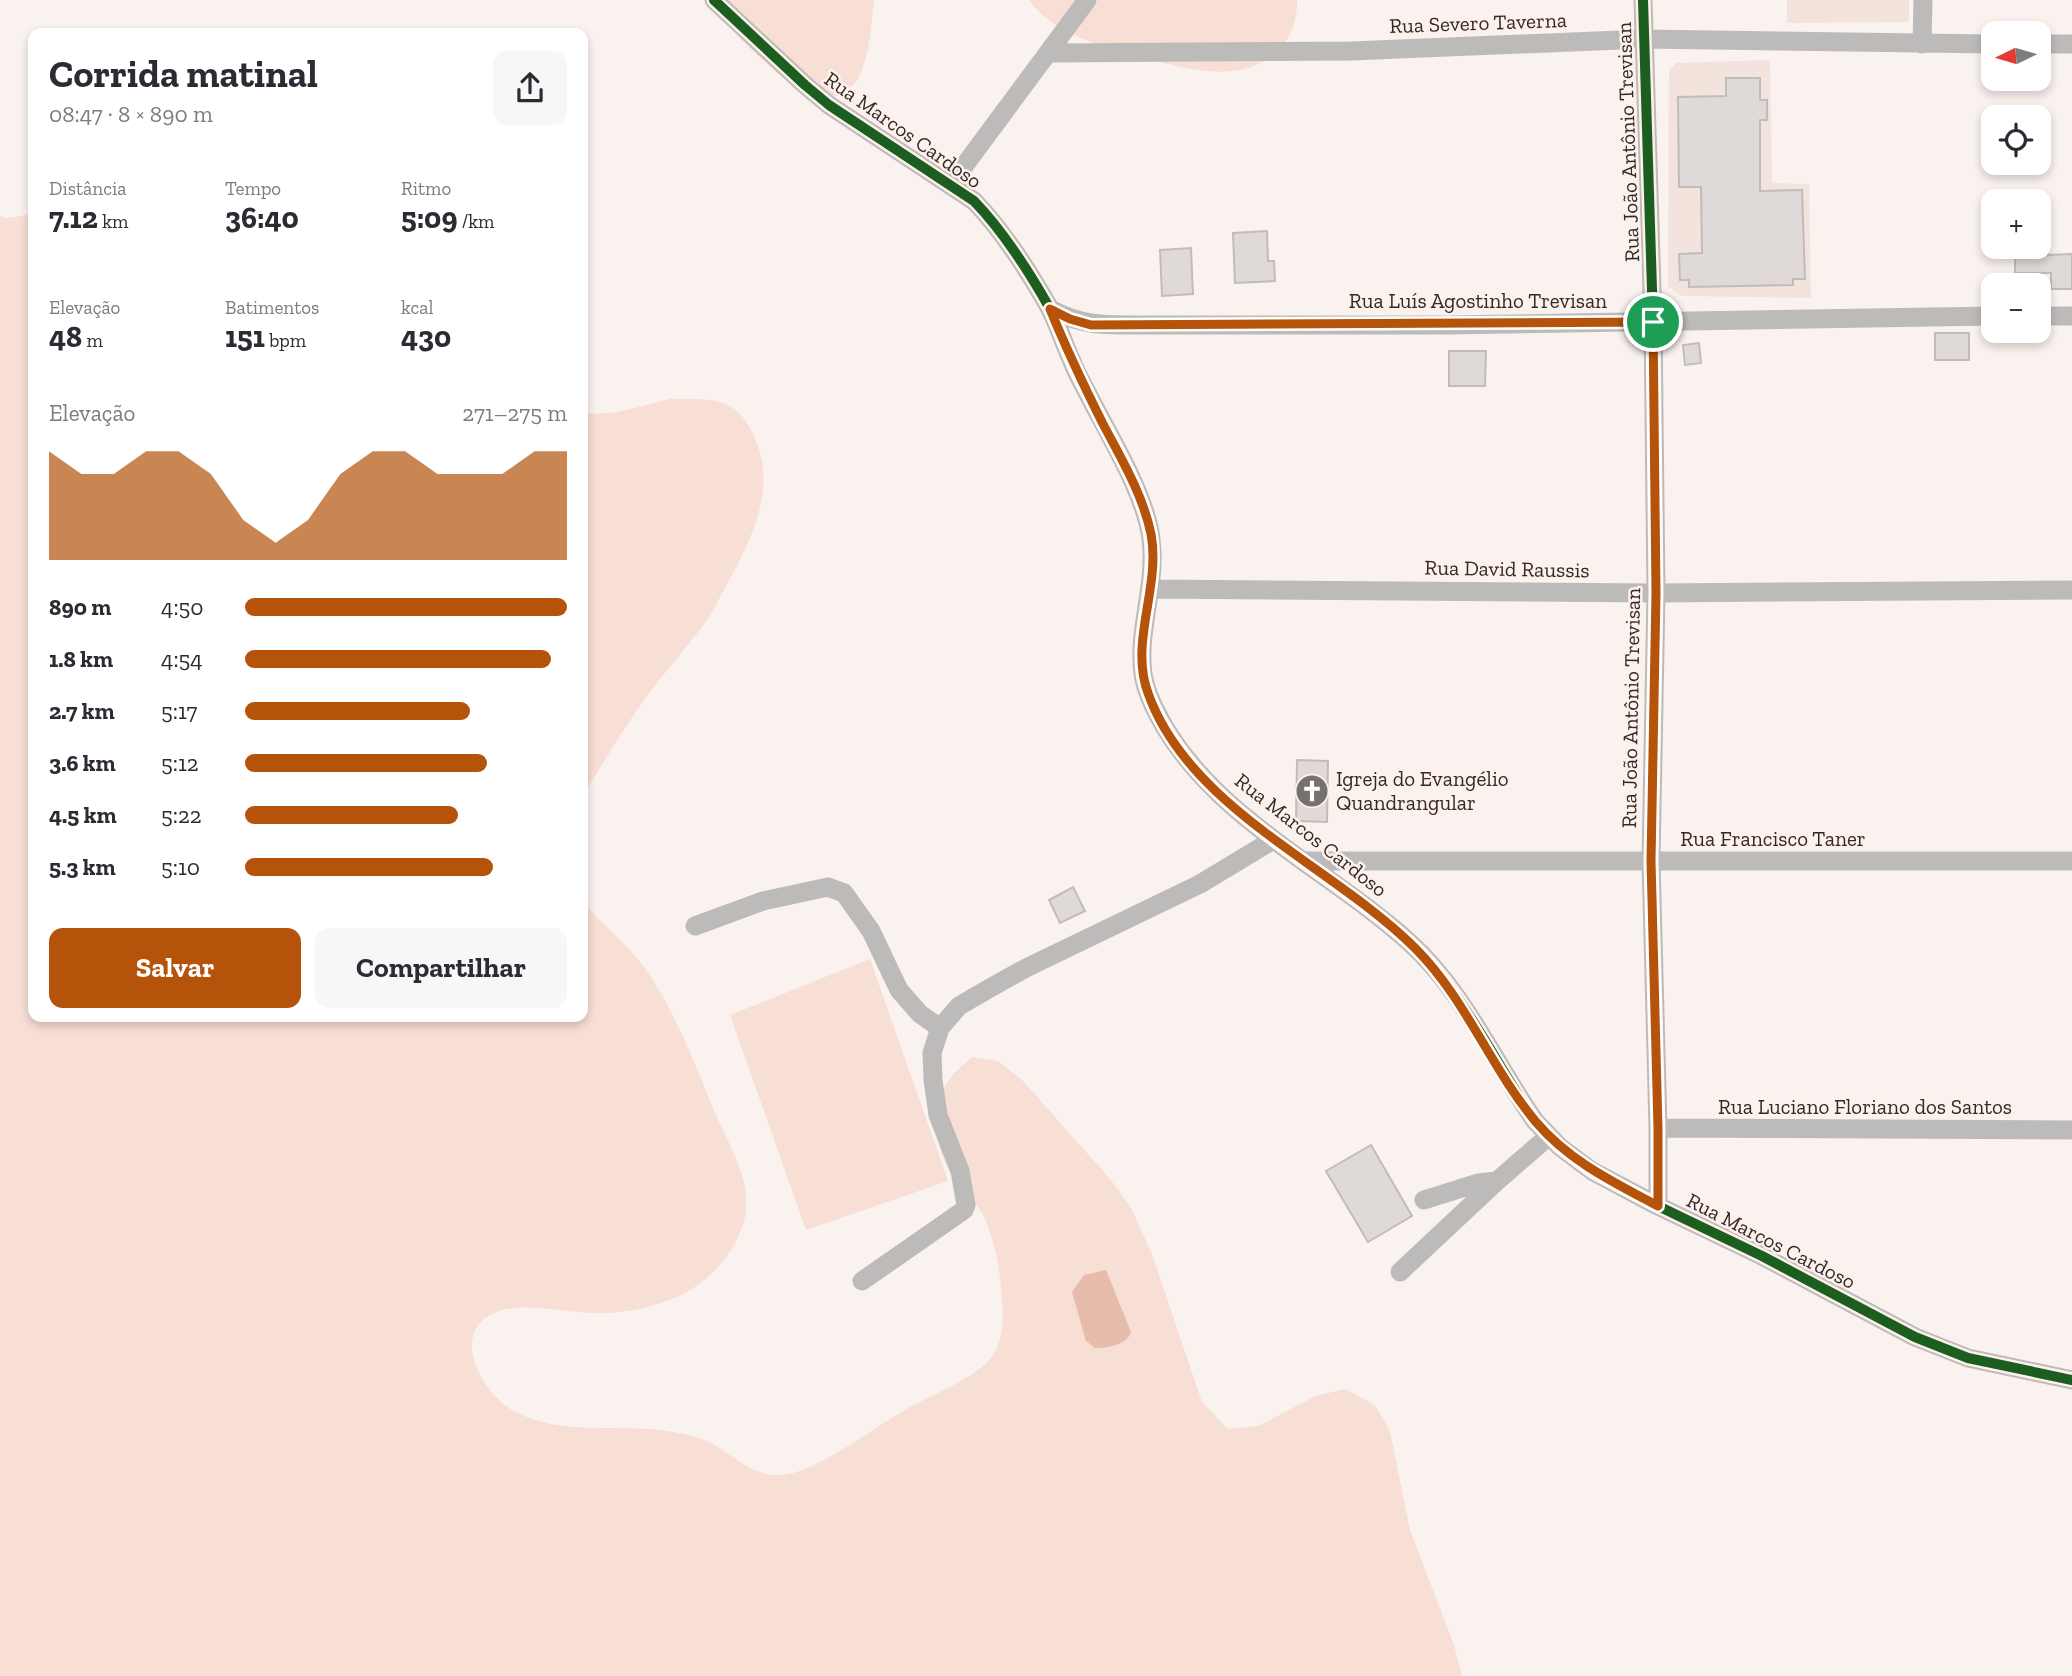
<!DOCTYPE html>
<html lang="pt">
<head>
<meta charset="utf-8">
<style>
  body { margin:0; font-family:"Zilla Slab",serif; background:#f7f7f7; color:#2b2b33; height:100vh; display:flex; flex-direction:column; font-size:26px; white-space:nowrap }
  * { box-sizing:border-box; margin:0 }
  p { font-size:23px; color:#7c7c81 }
  .icon { flex:none; width:38px; height:38px; fill:none; stroke:currentColor; stroke-width:2; stroke-linecap:round; stroke-linejoin:round }
  .map { position:relative; flex:1; overflow:hidden }
  .drawer { position:absolute; left:28px; top:28px; width:560px; height:994px; display:flex; flex-direction:column; background:#fff; border-radius:14px; box-shadow:0 4px 10px #0003 }
  .drawer>* { flex:none }
  .needle { width:46px; rotate:265deg }
  .controls { position:absolute; left:1981px; top:21px; display:grid; gap:14px }
  .controls a { display:grid; place-items:center; width:70px; height:70px; border-radius:14px; background:#fff; box-shadow:0 4px 10px #0003; font-size:35px }
  .pin { position:absolute; display:grid; place-items:center; width:60px; height:60px; color:#fff; margin:-30px; border:4px solid #fff; border-radius:50%; box-shadow:0 2px 7px #0007 }
  .round { display:grid; place-items:center; flex:none; width:74px; height:74px; border-radius:14px; background:#f7f7f7 }
  .head { display:flex; align-items:center; justify-content:space-between; height:119px; padding:0 21px }
  h1 { font-size:38px; font-weight:700; line-height:52px }
  .metrics { display:grid; grid-template-columns:repeat(3,1fr); gap:10px; height:119px; padding:7px 21px }
  .metrics div { display:grid; align-content:center }
  .metrics b { font-size:30px; font-weight:700 }
  .metrics small { font-size:19px; font-weight:400 }
  .metrics p { font-size:19px }
  .chart { height:196px; padding:14px 21px }
  .chart p { display:flex; justify-content:space-between }
  .chart svg { width:100%; height:126px; margin-top:7px; fill:#b45309; opacity:.7 }
  .primary-button { display:flex; gap:14px; margin-top:auto; padding:14px 21px }
  .primary-button a { flex:1; height:80px; border-radius:14px; background:#b45309; color:#fff; font-size:28px; font-weight:700; line-height:80px; text-align:center }
  .primary-button a+a { background:#f7f7f7; color:#2b2b33 }
  ul { padding:0 21px; list-style:none; font-size:23px }
  li { display:grid; grid-template-columns:112px 84px 1fr; align-items:center; height:52px }
  li i { height:18px; border-radius:9px; background:#b45309 }
  .map>svg:first-child { display:block }
</style>
</head>
<body>
<div class="map">
<svg width="2072" height="1676" viewBox="0 0 2072 1676">
  <rect width="100%" height="100%" fill="#faf2ef"/>
  <path fill="#f2e3dd" d="M1787 0H1909V22L1787 23Z
    M1770 60 1772 183 1809 184 1811 298 1681 296 1668 286 1669 70 1676 63Z"/>
  <path fill="#f7dfd5" d="M705 0H874C871 25 870 56 858 79 856 83 851 86 847 90 806 123 732 27 705 0Z
    M1029 0H1297C1297 17 1294 31 1283 45 1248 87 1188 70 1142 57 1101 46 1056 36 1029 0Z
    M33 214V1017H583V901C601 924 626 943 644 967 676 1012 695 1065 716 1115 728 1143 749 1176 746 1208 744 1245 707 1287 672 1299 647 1309 619 1314 592 1313 564 1312 519 1301 494 1313 448 1334 483 1394 514 1411 562 1437 616 1423 667 1431 680 1433 696 1436 707 1441 732 1453 751 1477 781 1475 790 1475 803 1470 812 1466 844 1451 873 1429 903 1411 927 1396 979 1378 993 1355 1004 1337 1003 1319 1002 1299 1000 1271 996 1246 985 1219 976 1200 957 1185 947 1166 934 1142 931 1103 949 1080 955 1072 964 1064 972 1057L998 1061 1023 1081 1111 1180 1131 1208 1152 1254 1202 1402 1228 1429 1258 1426 1316 1396 1345 1389 1375 1405 1390 1431 1410 1530 1454 1645 1462 1676H0V216L6 218Z
    M670 399C714 399 738 395 756 441 777 491 750 542 726 586 719 598 714 611 705 623 684 651 660 677 640 706 619 735 602 766 583 795V412C611 418 643 405 670 399Z
    M870 959 948 1181 806 1230 730 1015Z"/>
  <path fill="#e6bdaa" d="M1106 1270 1131 1332C1127 1345 1108 1348 1095 1348L1086 1341 1072 1292 1084 1275Z"/>
  <path fill="#dfdad7" stroke="#c1bcba" stroke-width="2" d="M1726 78H1760V100H1767V120H1760V191L1802 190 1805 279H1793V285L1689 287V280H1680L1679 254 1702 253 1701 187H1679L1678 97 1726 96Z
    M1267 231 1268 261H1274L1275 281 1235 283 1233 233Z
    M2015 247H2048V255L2072 254V289H2051V273H2015Z
    M1191 248 1193 294 1162 296 1160 250Z
    M1935 333H1969V360H1935Z
    M1699 343 1701 363 1685 365 1683 345Z
    M1449 351H1486L1485 386H1449Z
    M1297 760 1328 761 1327 822 1296 821Z
    M1073 887 1085 911 1060 923 1049 900Z
    M1371 1145 1412 1216 1368 1242 1326 1171Z"/>
  <g fill="none" stroke-linecap="round" stroke-linejoin="round">
    <path stroke="#bdbbb9" stroke-width="19" d="M714 0 805 85 829 105 974 201C1004 232 1028 270 1049 307 1058 324 1063 342 1071 359 1076 373 1084 386 1091 400 1111 439 1146 496 1151 539 1157 585 1137 629 1143 674 1146 693 1155 710 1164 726 1220 821 1329 870 1409 942 1463 990 1494 1062 1535 1121L1560 1147 1592 1171 1658 1206 1762 1256 1915 1337 1968 1358 2072 1380
      M1643 0 1653 322 1656 593 1651 861 1658 1128V1206
      M1922 44 1923 0
      M2039 44H2072
      M1048 53 1351 51 1644 39 1993 44
      M950 185 1087 0
      M1050 309C1081 325 1100 325 1134 325H1447L1993 316
      M2039 316H2072
      M1151 589 1656 593 2072 590
      M1305 861H2072
      M695 926 763 901 828 887 844 893 871 931 899 990 920 1014 940 1028
      M1658 1128 2072 1130
      M1424 1200 1478 1183 1497 1181
      M1400 1272 1497 1181 1549 1136
      M862 1281 964 1210 966 1205 960 1171 938 1115 933 1080 932 1053 940 1028 959 1006 990 988 1026 968 1200 884 1273 840"/>
    <defs>
      <path id="cycleway" d="M714 0 805 85 829 105 974 201C1004 232 1028 270 1049 307 1058 324 1063 342 1071 359 1076 373 1084 386 1091 400 1111 439 1146 496 1151 539 1157 585 1137 629 1143 674 1146 693 1155 710 1164 726 1220 821 1329 870 1409 942 1463 990 1494 1062 1535 1121L1560 1147 1592 1171 1658 1206 1762 1256 1915 1337 1968 1358 2072 1380
        M1643 0 1653 322 1656 593 1651 861 1658 1128V1206"/>
    </defs>
    <use href="#cycleway" stroke="#fef0eb" stroke-width="15"/>
    <use href="#cycleway" stroke="#1b5e20" stroke-width="10"/>
  </g>
  <g fill="none" stroke-linecap="round" stroke-linejoin="round">
    <defs>
      <path id="route" d="M1050 309 1070 319 1091 325 1653 322 1656 593 1651 861 1658 1128V1206C1613 1182 1569 1161 1536 1122 1490 1067 1466 999 1415 948 1333 866 1189 809 1148 693 1129 642 1161 587 1151 534 1143 495 1121 458 1103 424 1084 386 1066 348 1050 309Z"/>
    </defs>
    <use href="#route" stroke="#fff" stroke-width="14"/>
    <use href="#route" stroke="#b45309" stroke-width="9"/>
  </g>
  <defs>
    <symbol id="church-disc" viewBox="-11 -11 22 22"><circle r="9.5" fill="#77716e" stroke="#fef0eb"/><path d="M-1.2-6h2.4v3.5h3.3v2.4h-3.3V6h-2.4V-.1h-3.3v-2.4h3.3Z" fill="#fff"/></symbol>
  </defs>
  <g fill-rule="evenodd">
    <use href="#church-disc" x="1293" y="772" width="38" height="38"/>
  </g>
  <g text-anchor="middle" stroke-width="5" stroke-linejoin="round" paint-order="stroke">
    <g font-size="21" fill="#302b29" stroke="#fef0eb">
      <text transform="translate(1478 23) rotate(-2)" y="7">Rua Severo Taverna</text>
      <text transform="translate(903 130) rotate(35)" y="7">Rua Marcos Cardoso</text>
      <text transform="translate(1628 142) rotate(-92)" y="7">Rua João Antônio Trevisan</text>
      <text x="1478" y="308">Rua Luís Agostinho Trevisan</text>
      <text transform="translate(1507 569) rotate(1)" y="7">Rua David Raussis</text>
      <text transform="translate(1631 708) rotate(-89)" y="7">Rua João Antônio Trevisan</text>
      <text transform="translate(1311 835) rotate(38)" y="7">Rua Marcos Cardoso</text>
      <text x="1773" y="846">Rua Francisco Taner</text>
      <text x="1865" y="1114">Rua Luciano Floriano dos Santos</text>
      <text transform="translate(1771 1241) rotate(27)" y="7">Rua Marcos Cardoso</text>
    </g>
    <g font-size="21" fill="#302b29" stroke="#fef0eb" text-anchor="start">
      <text x="1336" y="786">Igreja do Evangélio<tspan x="1336" dy="24">Quandrangular</tspan></text>
    </g>
  </g>
</svg>
<div class="controls">
<a><svg class="needle" viewBox="-14 -14 28 28"><path d="M0-13l5 13h-10z" fill="#e53935"/><path d="M0 13l5-13h-10z" fill="#7c7c81"/></svg></a>
<a><svg class="icon" aria-label="locate" viewBox="0 0 24 24"><circle cx="12" cy="12" r="6"/><path d="M12 2v4M12 18v4M2 12h4M18 12h4"/></svg></a>
<a>+</a>
<a>−</a>
</div>
<div class="pin" style="left:1653px;top:322px;background:#1e9e55"><svg class="icon" aria-label="arrive" viewBox="0 0 24 24"><path d="M6 21V4h12l-3 4 3 4H6"/></svg></div>
<section class="drawer">
<div class="head"><div><h1>Corrida matinal</h1><p>08:47 · 8 × 890 m</p></div><a class="round"><svg class="icon" aria-label="share" viewBox="0 0 24 24"><path d="M12 15V3M7 8l5-5 5 5M5 13v7h14v-7"/></svg></a></div>
<div class="metrics">
<div><p>Distância</p><b>7.12<small> km</small></b></div>
<div><p>Tempo</p><b>36:40</b></div>
<div><p>Ritmo</p><b>5:09<small> /km</small></b></div>
</div>
<div class="metrics">
<div><p>Elevação</p><b>48<small> m</small></b></div>
<div><p>Batimentos</p><b>151<small> bpm</small></b></div>
<div><p>kcal</p><b>430</b></div>
</div>
<div class="chart"><p><span>Elevação</span>271–275 m</p>
<svg viewBox="0 0 160 44" preserveAspectRatio="none"><path d="M0 44V6L10 14L20 14L30 6L40 6L50 14L60 30L70 38L80 30L90 14L100 6L110 6L120 14L130 14L140 14L150 6L160 6V44z"/></svg>
</div>
<ul>
<li><b>890 m</b>4:50<i style="width:100%"></i></li>
<li><b>1.8 km</b>4:54<i style="width:95%"></i></li>
<li><b>2.7 km</b>5:17<i style="width:70%"></i></li>
<li><b>3.6 km</b>5:12<i style="width:75%"></i></li>
<li><b>4.5 km</b>5:22<i style="width:66%"></i></li>
<li><b>5.3 km</b>5:10<i style="width:77%"></i></li>
</ul>
<div class="primary-button"><a>Salvar</a><a>Compartilhar</a></div>
</section>
</div>
</body>
</html>
